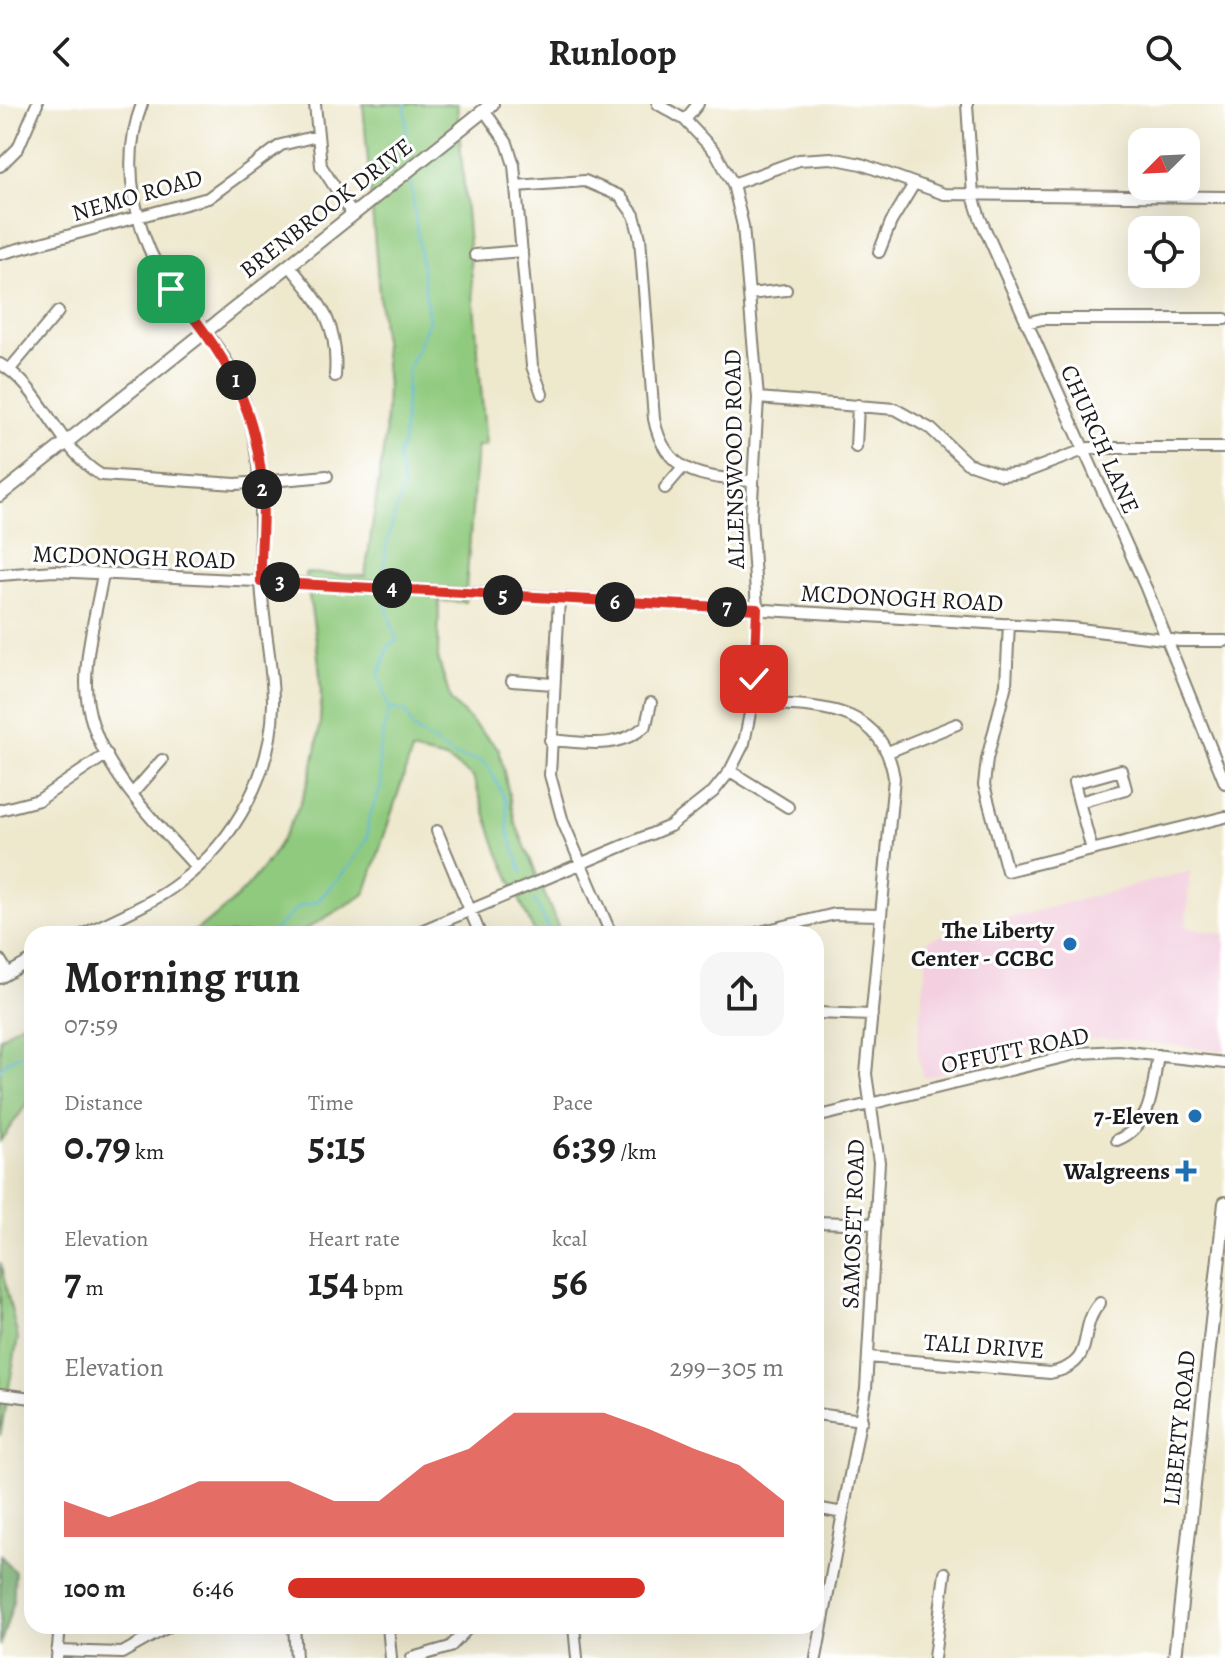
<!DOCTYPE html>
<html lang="en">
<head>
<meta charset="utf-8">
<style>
  body { margin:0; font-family:Alegreya,serif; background:#f6f6f6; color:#222; height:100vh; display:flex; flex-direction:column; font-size:30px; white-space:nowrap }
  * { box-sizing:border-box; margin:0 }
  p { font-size:26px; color:#767676 }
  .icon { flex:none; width:44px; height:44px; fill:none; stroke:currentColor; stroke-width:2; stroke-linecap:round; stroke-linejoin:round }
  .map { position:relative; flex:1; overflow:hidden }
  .panel { position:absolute; left:24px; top:822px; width:800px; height:708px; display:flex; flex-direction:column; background:#fff; border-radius:24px; box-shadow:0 8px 32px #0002 }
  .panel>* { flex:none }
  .needle { width:52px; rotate:246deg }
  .buttons { position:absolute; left:1128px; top:24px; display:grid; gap:16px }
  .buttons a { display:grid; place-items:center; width:72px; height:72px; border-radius:16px; background:#fff; box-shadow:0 8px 32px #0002; font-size:40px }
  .pin { position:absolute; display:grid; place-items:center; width:68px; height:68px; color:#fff; margin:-34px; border-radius:16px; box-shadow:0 4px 12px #0006 }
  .km { position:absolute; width:40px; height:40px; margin:-20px; border-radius:50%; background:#222; color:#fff; font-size:22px; line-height:40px; text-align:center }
  .round { display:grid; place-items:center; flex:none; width:84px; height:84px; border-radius:24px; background:#f6f6f6 }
  .headline { display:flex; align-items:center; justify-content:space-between; height:136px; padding:0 40px }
  h1 { font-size:44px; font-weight:600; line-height:60px }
  .figures { display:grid; grid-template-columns:repeat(3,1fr); gap:12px; height:136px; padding:8px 40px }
  .figures div { display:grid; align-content:center }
  .figures b { font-size:40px; font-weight:600 }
  .figures small { font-size:22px; font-weight:400 }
  .figures p { font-size:22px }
  .chart { height:224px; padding:16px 40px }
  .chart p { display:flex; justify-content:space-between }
  .chart svg { width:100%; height:144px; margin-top:8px; fill:#d93025; opacity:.7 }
  ul { padding:0 40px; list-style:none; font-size:26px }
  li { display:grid; grid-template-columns:128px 96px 1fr; align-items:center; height:60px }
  li i { height:20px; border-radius:10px; background:#d93025 }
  header { display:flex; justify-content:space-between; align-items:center; height:104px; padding:0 40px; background:#fff; font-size:36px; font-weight:600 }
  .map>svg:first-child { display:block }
</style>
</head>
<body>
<header><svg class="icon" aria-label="back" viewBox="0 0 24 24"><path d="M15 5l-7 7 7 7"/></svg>Runloop<svg class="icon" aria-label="search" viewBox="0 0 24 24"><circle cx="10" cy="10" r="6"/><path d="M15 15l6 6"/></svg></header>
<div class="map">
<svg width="1225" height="1554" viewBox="0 0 1225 1554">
  <rect width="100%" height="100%" fill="#fff"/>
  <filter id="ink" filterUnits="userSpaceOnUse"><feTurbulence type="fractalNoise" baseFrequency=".0125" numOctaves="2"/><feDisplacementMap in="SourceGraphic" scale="16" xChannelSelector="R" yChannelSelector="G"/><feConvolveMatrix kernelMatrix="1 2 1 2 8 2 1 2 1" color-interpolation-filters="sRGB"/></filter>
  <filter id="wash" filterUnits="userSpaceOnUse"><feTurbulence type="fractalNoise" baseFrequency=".006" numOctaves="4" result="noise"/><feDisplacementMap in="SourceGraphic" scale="32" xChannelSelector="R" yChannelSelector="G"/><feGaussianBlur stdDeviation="1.8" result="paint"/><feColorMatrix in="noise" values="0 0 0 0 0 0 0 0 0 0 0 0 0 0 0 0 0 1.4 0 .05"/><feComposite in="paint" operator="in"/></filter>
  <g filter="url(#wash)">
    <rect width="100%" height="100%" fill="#eee8cd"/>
    <path fill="#f3cfdf" d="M1190 767 1186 823 1225 830V947L1104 934 1059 939 923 974 917 944 929 835Z"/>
    <path fill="#90ca7e" stroke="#56734d" stroke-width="2" d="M363 0H457L486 342H477L465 498 439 497 438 554 451 597 499 645 515 718 561 830H535L499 750 473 673 446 655 412 647 365 790 298 830H190C269 781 320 691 321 598 321 556 312 511 305 469L365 472 385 334 387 283Z
      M32 911V993L0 1037V934Z
      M0 1158 18 1234 0 1332Z"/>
    <path fill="#74ae6d" stroke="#486544" stroke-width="2" d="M0 1451 15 1468 13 1500 0 1542Z"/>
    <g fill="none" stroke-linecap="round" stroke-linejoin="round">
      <path stroke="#5fb7dc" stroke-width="2" d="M405 0 408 59
        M382 479 387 438 403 383 398 353 403 338 408 266 429 217 410 73
        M390 604 406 608 412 623 422 631 455 652 481 657 489 664 506 697 508 728 522 768
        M534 795 551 830
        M270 830 300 802 317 798 352 759 367 735 368 717 381 683 379 648 389 606 379 571 389 541 397 537 382 489
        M0 965 7 957 32 945"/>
    </g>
  </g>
  <g filter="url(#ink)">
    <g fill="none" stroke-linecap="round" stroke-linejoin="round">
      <defs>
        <path id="minor" d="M315 0 321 62 353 111
          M967 0 973 92 980 114 1146 484 1225 679
          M484 6 507 39 514 61 532 262 542 290
          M685 16 698 0
          M0 62 18 44 37 0
          M733 80 799 56 831 54 861 60 944 90 1225 93
          M516 82 585 77 620 92 634 111 640 134 654 315C665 371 703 373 751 377
          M879 148 891 118 914 80
          M0 150 208 94 281 41 317 32
          M475 151 522 147
          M289 161C321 200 339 219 335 272
          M749 190 786 186
          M1026 219 1042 215H1225
          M0 260C43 284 58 346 101 371L236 380 327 372
          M10 265 58 208
          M758 294 895 305 931 325 967 359 1002 371 1023 369 1089 344H1225
          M856 343 858 301
          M665 384 683 363
          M103 470C97 505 86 543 86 579 86 653 151 713 197 764
          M0 471 54 467 374 483 1071 524 1180 537H1225
          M559 495 550 671 563 718 611 830
          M1009 520 1006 580 987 655 984 681 1007 767 1225 713
          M512 577 553 580
          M752 599C813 603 882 596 894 674L866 970 879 1058 866 1285 816 1554
          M550 636C583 638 619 647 646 621L651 599
          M888 648 957 620
          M730 667 788 703
          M132 690 162 656
          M1079 698 1126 685 1121 666 1074 679 1092 746
          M0 706 39 696 107 650
          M437 727 480 830
          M84 830C116 814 152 800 180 778 236 736 274 666 273 596 272 555 262 515 261 475 258 401 267 351 237 278 222 242 193 216 171 184 135 133 119 59 142 0
          M414 830 670 722 713 688 730 667 744 639 752 599 757 505 751 413 758 294 743 122 733 80 716 49 685 16 658 0
          M752 830 835 810 881 811
          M0 856 8 869
          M0 874 32 856
          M816 909 872 911
          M816 1013 1080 949 1119 947 1225 959
          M1117 1036C1153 1021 1152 985 1158 951
          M816 1118 876 1120
          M868 1253 1050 1269C1100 1259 1075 1226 1100 1199
          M0 1290 32 1294
          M816 1310 862 1316
          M816 1404 843 1409
          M294 1522 296 1554
          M388 1522 391 1554
          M574 1522 577 1554
          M57 1547 122 1549 170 1522
          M57 1554 60 1522
          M412 1554 450 1543 470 1522
          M934 1554 945 1469"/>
        <path id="major" d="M0 391 492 0
          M1175 1554 1225 1099"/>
      </defs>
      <use href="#minor" stroke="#858274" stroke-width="14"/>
      <use href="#major" stroke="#858274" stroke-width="16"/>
      <use href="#minor" stroke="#fff" stroke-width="10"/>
      <use href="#major" stroke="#fff" stroke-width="12"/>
    </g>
  </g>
  <g fill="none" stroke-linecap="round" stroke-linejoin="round" filter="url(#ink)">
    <defs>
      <path id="route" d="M171 185C223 249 254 294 262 378 265 411 260 445 261 478L757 505 754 575"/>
    </defs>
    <use href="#route" stroke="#fff" stroke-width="16"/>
    <use href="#route" stroke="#d93025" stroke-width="10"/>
  </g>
  <g fill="#1f6fb2" stroke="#fff" stroke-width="3">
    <circle cx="1070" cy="840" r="8"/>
    <circle cx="1195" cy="1012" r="8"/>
    <path d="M1182 1055h8v8h8v8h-8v8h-8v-8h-8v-8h8z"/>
  </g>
  <g text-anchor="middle" stroke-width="6" stroke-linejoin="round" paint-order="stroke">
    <g font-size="24" fill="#1c1c1c" stroke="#fff">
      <text transform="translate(137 91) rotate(-16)" y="8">NEMO ROAD</text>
      <text transform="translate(326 104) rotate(-38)" y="8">BRENBROOK DRIVE</text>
      <text transform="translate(1100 335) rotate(66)" y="8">CHURCH LANE</text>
      <text transform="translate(734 355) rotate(-91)" y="8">ALLENSWOOD ROAD</text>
      <text transform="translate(134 453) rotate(2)" y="8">MCDONOGH ROAD</text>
      <text transform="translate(902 494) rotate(3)" y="8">MCDONOGH ROAD</text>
      <text transform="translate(1015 946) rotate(-12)" y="8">OFFUTT ROAD</text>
      <text transform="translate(853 1120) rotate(-88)" y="8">SAMOSET ROAD</text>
      <text transform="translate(984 1242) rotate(4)" y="8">TALI DRIVE</text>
      <text transform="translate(1179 1324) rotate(-84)" y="8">LIBERTY ROAD</text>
    </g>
    <g font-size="24" font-weight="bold" fill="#1c1c1c" stroke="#fff" text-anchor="end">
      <text x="1054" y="834">The Liberty<tspan x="1054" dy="28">Center - CCBC</tspan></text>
      <text x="1179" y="1020">7-Eleven</text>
      <text x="1170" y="1075">Walgreens</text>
    </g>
  </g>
</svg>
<div class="buttons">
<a><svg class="needle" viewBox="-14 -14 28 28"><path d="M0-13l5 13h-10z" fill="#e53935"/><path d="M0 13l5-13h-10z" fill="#767676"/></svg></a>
<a><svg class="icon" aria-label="locate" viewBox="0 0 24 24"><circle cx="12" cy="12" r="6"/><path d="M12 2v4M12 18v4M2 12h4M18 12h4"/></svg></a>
</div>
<div class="pin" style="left:171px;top:185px;background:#1e9e55"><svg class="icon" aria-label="arrive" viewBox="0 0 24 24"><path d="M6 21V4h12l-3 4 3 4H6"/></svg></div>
<div class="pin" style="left:754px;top:575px;background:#d93025"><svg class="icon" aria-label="check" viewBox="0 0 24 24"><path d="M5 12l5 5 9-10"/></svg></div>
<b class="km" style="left:236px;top:276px">1</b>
<b class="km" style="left:262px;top:385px">2</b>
<b class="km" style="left:280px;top:478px">3</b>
<b class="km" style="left:392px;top:484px">4</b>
<b class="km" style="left:503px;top:491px">5</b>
<b class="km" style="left:615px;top:498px">6</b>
<b class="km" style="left:727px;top:503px">7</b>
<section class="panel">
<div class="headline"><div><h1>Morning run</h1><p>07:59</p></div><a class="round"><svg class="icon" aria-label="share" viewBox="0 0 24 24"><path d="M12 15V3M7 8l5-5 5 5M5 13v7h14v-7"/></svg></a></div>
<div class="figures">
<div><p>Distance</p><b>0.79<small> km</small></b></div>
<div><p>Time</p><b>5:15</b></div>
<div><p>Pace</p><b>6:39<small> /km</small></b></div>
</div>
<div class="figures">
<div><p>Elevation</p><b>7<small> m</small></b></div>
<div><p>Heart rate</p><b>154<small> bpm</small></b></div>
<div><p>kcal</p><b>56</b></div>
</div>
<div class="chart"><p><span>Elevation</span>299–305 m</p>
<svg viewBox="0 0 160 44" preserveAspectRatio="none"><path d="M0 44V33L10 38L20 33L30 27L40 27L50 27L60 33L70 33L80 22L90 17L100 6L110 6L120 6L130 11L140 17L150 22L160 33V44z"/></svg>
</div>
<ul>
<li><b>100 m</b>6:46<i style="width:72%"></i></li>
</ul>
</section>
</div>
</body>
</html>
